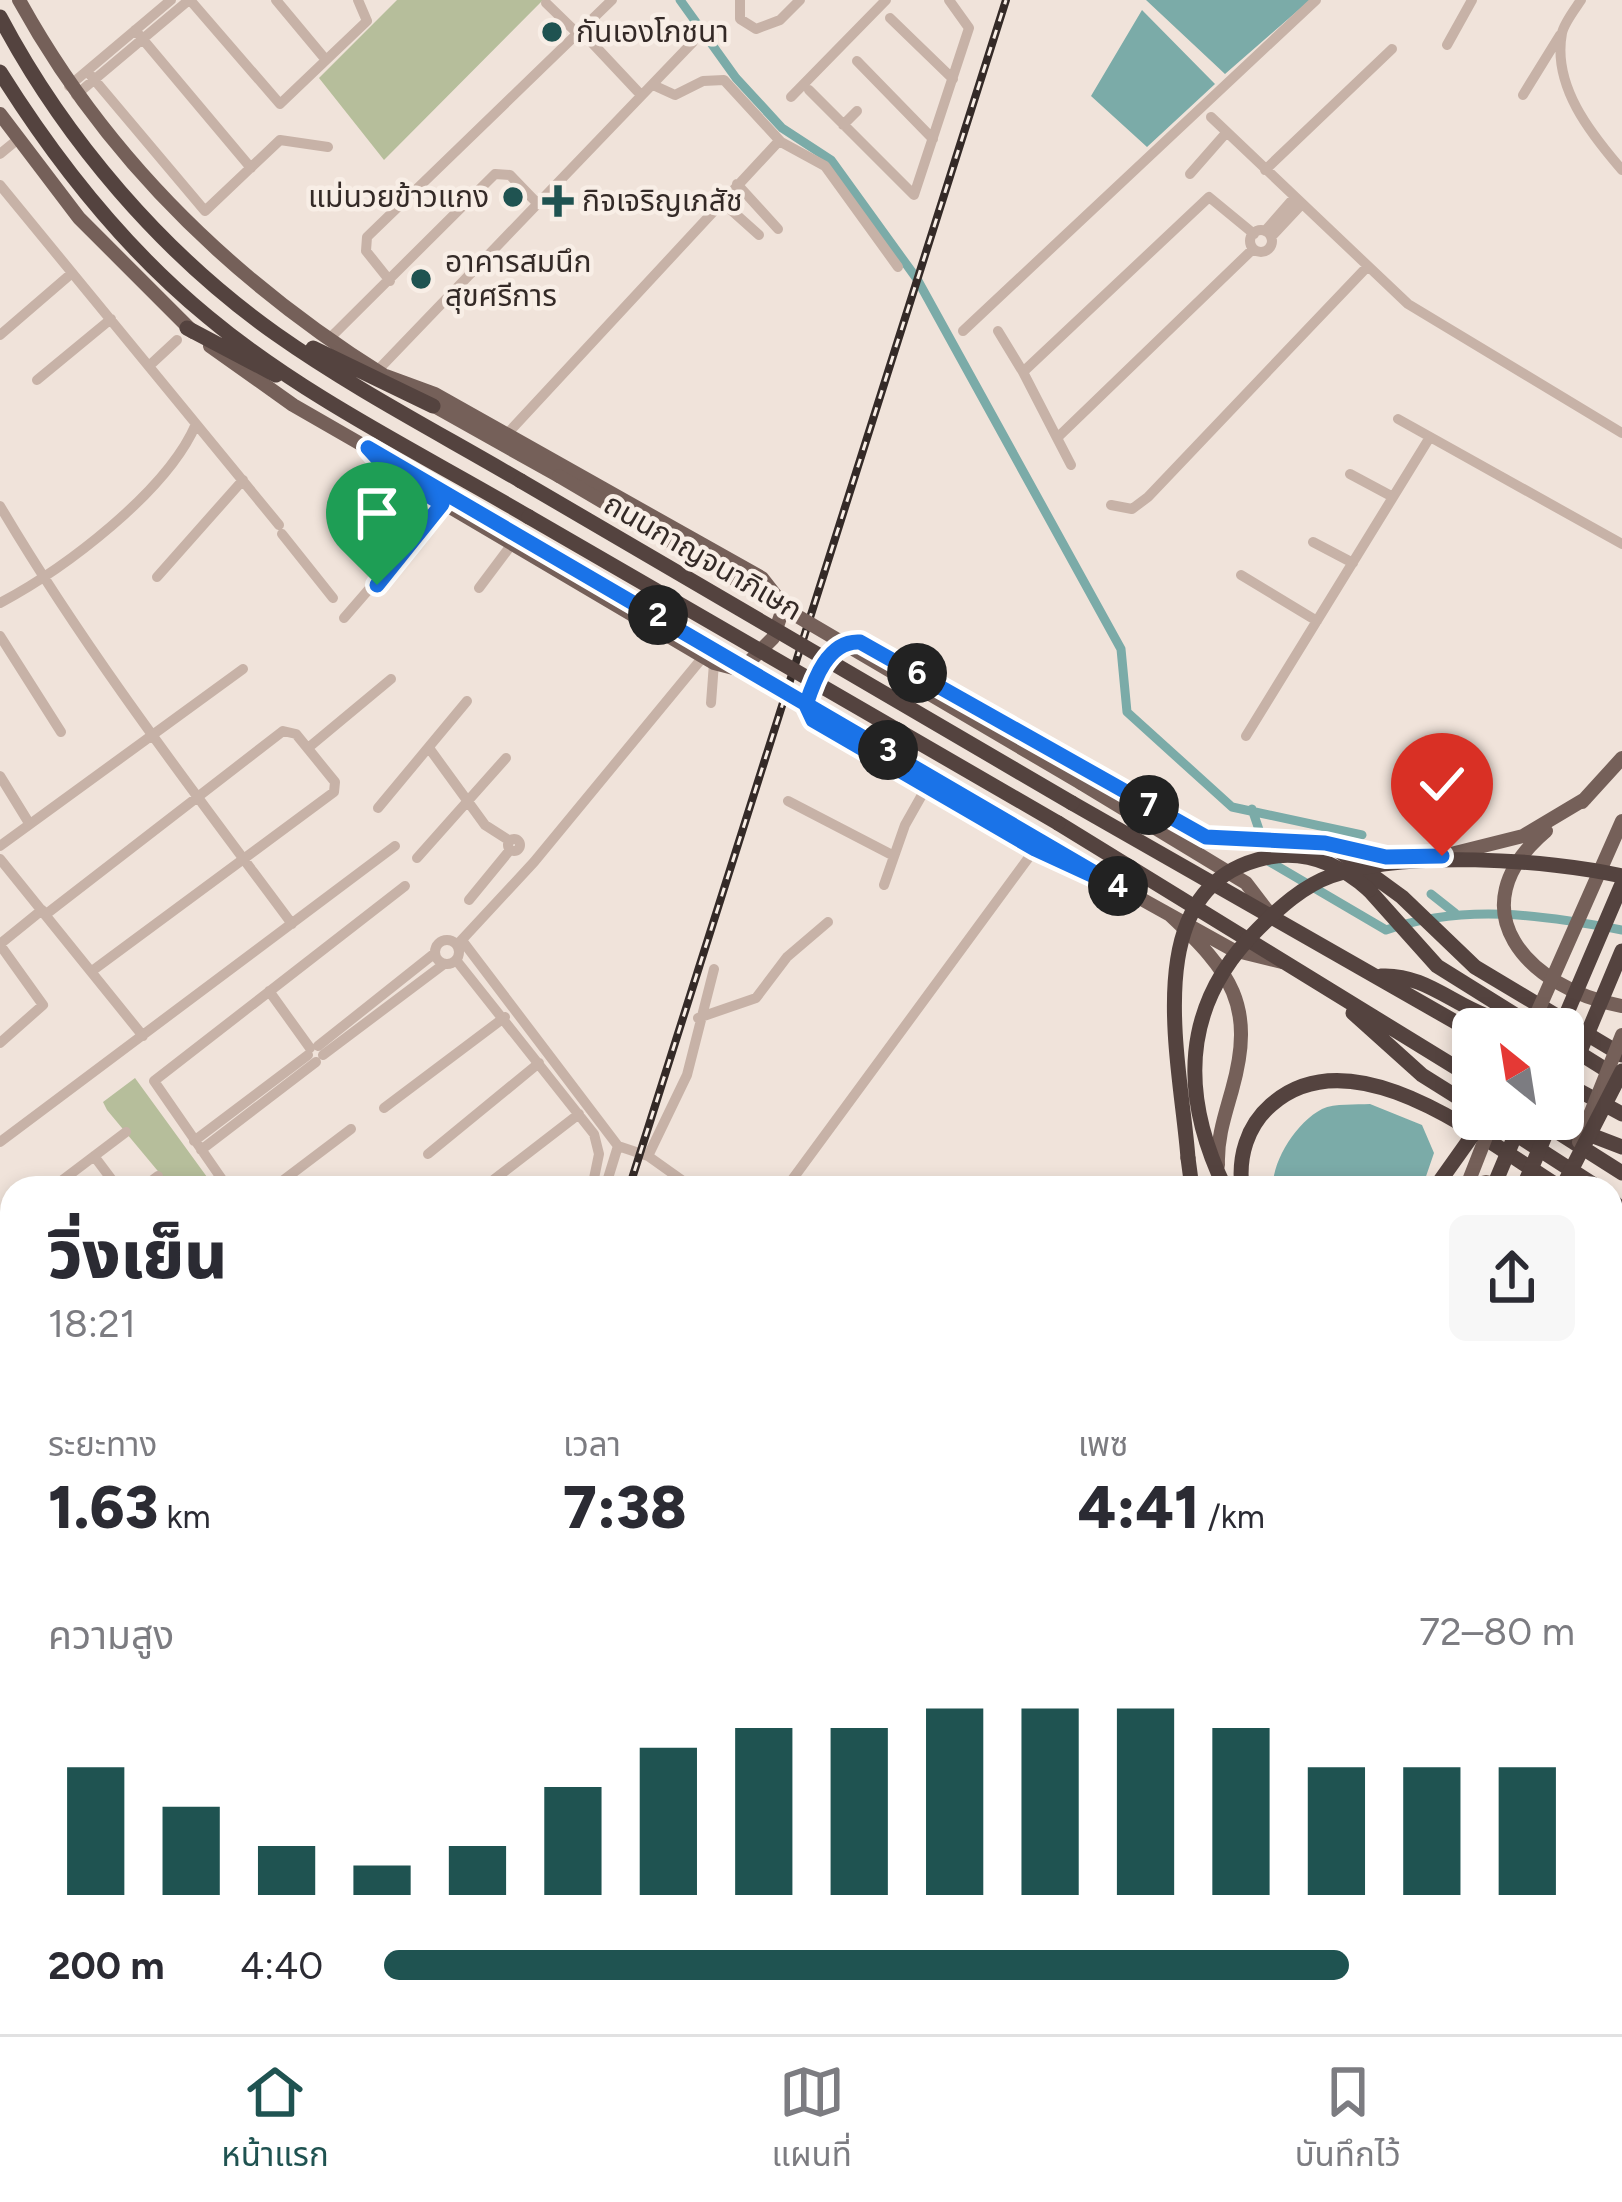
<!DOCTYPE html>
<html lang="th">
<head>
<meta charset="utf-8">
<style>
  body { margin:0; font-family:Figtree,"Noto Sans Thai",sans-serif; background:#f7f7f7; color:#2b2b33; height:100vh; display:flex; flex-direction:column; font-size:45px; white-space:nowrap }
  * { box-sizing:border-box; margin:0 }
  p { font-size:39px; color:#7c7c81 }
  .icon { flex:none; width:66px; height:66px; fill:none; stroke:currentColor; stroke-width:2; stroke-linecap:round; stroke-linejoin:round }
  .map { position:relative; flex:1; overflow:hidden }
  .sheet { position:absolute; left:0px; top:1176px; width:1623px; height:858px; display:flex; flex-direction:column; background:#fff; border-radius:36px 36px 0 0; box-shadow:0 6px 18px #0003 }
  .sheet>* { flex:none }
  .needle { width:78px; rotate:330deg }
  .buttons { position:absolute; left:1452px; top:1008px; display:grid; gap:24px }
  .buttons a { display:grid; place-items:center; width:132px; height:132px; border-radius:18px; background:#fff; box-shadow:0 6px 18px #0003; font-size:60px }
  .pin { position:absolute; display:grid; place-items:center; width:102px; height:102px; color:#fff; margin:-123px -51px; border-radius:50% 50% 50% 0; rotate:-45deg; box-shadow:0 0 12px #0007 }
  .pin .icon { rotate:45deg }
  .km { position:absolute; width:60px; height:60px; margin:-30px; border-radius:50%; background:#222; color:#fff; font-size:33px; line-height:60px; text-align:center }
  .round { display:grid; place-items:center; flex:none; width:126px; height:126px; border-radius:18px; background:#f7f7f7 }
  .overview { display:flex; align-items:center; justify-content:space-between; height:204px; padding:0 48px }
  h1 { font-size:66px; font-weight:800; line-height:90px }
  .figures { display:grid; grid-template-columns:repeat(3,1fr); gap:18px; height:204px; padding:12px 48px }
  .figures div { display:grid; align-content:center }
  .figures b { font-size:60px; font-weight:800 }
  .figures small { font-size:33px; font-weight:400 }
  .figures p { font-size:33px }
  .chart { height:336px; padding:24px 48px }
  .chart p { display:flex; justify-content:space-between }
  .chart svg { width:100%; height:216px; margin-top:12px; stroke:#1f5351; stroke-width:6 }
  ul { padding:0 48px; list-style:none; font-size:39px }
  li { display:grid; grid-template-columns:192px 144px 1fr; align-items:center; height:90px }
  li i { height:30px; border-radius:15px; background:#1f5351 }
  .dock { display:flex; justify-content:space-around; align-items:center; height:168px; border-top:3px solid #e1e1e2; background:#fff; font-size:33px; color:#7c7c81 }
  .dock a { display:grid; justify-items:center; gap:6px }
  .dock .current { color:#1f5351 }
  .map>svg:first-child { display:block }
</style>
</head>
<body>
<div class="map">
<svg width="1622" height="2034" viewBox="0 0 1622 2034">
  <rect width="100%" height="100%" fill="#f0e3da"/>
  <path fill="#b6be9b" d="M397 0H543L384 160 319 78Z
    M135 1078 215 1188H172L107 1110 103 1102Z
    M12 1787V2000L0 2007V1794Z
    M38 2022H343L339 2034H50Z"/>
  <path fill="#7baba8" d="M1146 0H1310L1225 74Z
    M1142 10 1215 84 1147 147 1091 96Z
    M1370 1104 1422 1125 1434 1153 1422 1188H1273C1272 1160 1297 1122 1322 1109 1335 1103 1356 1105 1370 1104Z"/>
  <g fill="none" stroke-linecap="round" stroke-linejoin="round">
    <path stroke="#7baba8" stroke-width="9" d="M680 0 736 78 782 128 831 160 917 279 1121 649 1127 712 1232 807 1362 835
      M1252 809 1270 862 1386 930C1464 903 1543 915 1622 930
      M1431 894 1455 913
      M1611 1995 1622 1990
      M344 2034 348 2022
      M1517 2034 1545 2022"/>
    <path stroke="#7baba8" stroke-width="16" d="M0 1491 12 1508
      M402 2022 428 2034"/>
    <path stroke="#c7b2a7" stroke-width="10" d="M190 0 280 104 367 21 358 0
      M276 0 326 60
      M740 0V19L756 29 780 20 800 0
      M1581 0C1575 9 1564 23 1562 33 1552 86 1591 134 1622 170
      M546 3 577 33
      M890 18 953 79
      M135 30 251 168
      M580 30 641 95
      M1447 45 1472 0
      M857 61 933 139
      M87 71 205 211 280 140 328 147
      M653 85 675 95 703 81 724 80 781 142 825 166 898 267
      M69 86 171 0
      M809 90 914 195 969 28 949 0
      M76 95 189 0
      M1523 95 1560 35
      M791 97 886 0
      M1211 117 1408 304 1622 433
      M843 125 857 111
      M0 154 17 140
      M1265 170 1392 49
      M1190 174 1226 133
      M737 184 778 229
      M0 185 279 525
      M721 201 759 235
      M1250 241a11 11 0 1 1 22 0a11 11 0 1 1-22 0Z
      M1265 231 1293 199
      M1271 237 1300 206
      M1253 249 1057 438 1023 372 1209 197 1254 234
      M390 281 366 251 367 237 612 0
      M963 331 1316 0
      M998 331 1023 372
      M0 335 72 273
      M330 338 495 174 510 175 537 203
      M149 366 177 340
      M377 371 693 42
      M37 380 111 319
      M1398 419 1622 544
      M507 434 779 141
      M1057 438 1071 465
      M1350 474 1393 497
      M1111 505 1132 509 1148 497 1367 267
      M0 506C87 653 191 788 292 924
      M282 534 333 598
      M1313 542 1353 563
      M1241 575 1317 621
      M157 577 243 480
      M479 588 512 544
      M0 603C64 569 167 492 196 424
      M344 618 443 504
      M0 636 61 732
      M711 703 714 663
      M1246 736 1430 437
      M308 748 391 679
      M429 748 485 825 510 841
      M0 776 29 823
      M788 801 894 856
      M378 808 467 701
      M508 845a6 6 0 1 1 12 0a6 6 0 1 1-12 0Z
      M0 846 243 669
      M417 858 506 758
      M0 859 143 1036
      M884 885 905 825 927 786
      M469 900 510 850
      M45 915 283 731 296 734 335 782 334 792 92 971
      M435 952a12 12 0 1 1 24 0a12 12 0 1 1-24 0Z
      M464 943 618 1146 605 1188
      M0 944 42 910
      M0 945 43 1005 0 1043
      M457 945 534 862 703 657
      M456 960 594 1134 599 1154 592 1188
      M269 991 310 1048
      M698 1018 756 998 787 957 828 922
      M318 1046 435 953
      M323 1055 444 964
      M384 1108 505 1017
      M194 1141 308 1055
      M0 1142 395 846
      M618 1146 648 1156 693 1188
      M201 1150 316 1062
      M428 1154 539 1063
      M94 1156 118 1188
      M648 1156 687 1075 714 969
      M52 1188 126 1132
      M142 1188 158 1176
      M228 1188 154 1081 405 886
      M273 1188 351 1129
      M383 1188 391 1182
      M483 1188 579 1114
      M786 1188 1035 849
      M0 1228 12 1218
      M0 1285 12 1301
      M0 1362 12 1353
      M0 1435 12 1427
      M1621 1677H1622
      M655 2022 661 2034
      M764 2022 770 2034
      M1427 2022H1436
      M1525 2022 1532 2034
      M1016 2028 1028 2022
      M593 2031 610 2022
      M717 2034 739 2022
      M844 2034 867 2022"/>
    <path stroke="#756059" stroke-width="14" d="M19 0C107 160 234 282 388 378
      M0 114 79 218 193 332
      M210 346 293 405 373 451
      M427 402 559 476
      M368 448 389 471 714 663 741 670 773 638 784 606 762 578 435 394 386 376
      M392 462 517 535
      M1081 783 1246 883 1269 913
      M1582 802 1622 758
      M1158 826 1225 839 1325 843 1401 858
      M1546 831C1454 909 1528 989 1622 1006
      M1447 855 1523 836 1585 799
      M1118 886 1233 950 1282 962
      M1124 889 1035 849 813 720 806 705C814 679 828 640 861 642L1206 837
      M1170 915C1231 972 1256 1005 1232 1090 1225 1115 1217 1138 1218 1165
      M1462 1188 1486 1182 1510 1188
      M1611 1378 1622 1374
      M1155 2034 1158 2022
      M1236 2034 1239 2022"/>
    <path stroke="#54433f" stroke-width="15" d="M0 17C65 140 163 254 276 334 354 389 439 433 521 481
      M0 72C57 163 125 249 208 317 304 397 422 454 529 517
      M187 328 276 375
      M313 348 433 406
      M1072 803 1473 1032
      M1058 823 1473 1078
      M1328 843 1402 897 1475 967 1622 1055
      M1369 890 1437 966 1538 1029
      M1381 976C1435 973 1468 1024 1520 1021
      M1353 1013 1422 1075 1473 1107
      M1563 1043 1619 1078
      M1563 1082 1622 1114
      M1492 1119 1599 1188
      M1537 1119 1622 1173
      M1549 1119 1622 1147
      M1188 1158 1192 1188
      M1242 1188C1238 1157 1247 1126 1271 1105 1354 1031 1489 1144 1561 1188
      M1611 1199 1622 1210
      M1611 1232 1622 1243
      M1611 1361 1622 1356
      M1611 1387 1622 1383
      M1179 2034 1182 2022
      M1190 2034 1193 2022
      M1213 2034 1216 2022"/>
    <defs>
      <path id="rail" d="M629 1188 1006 0
        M359 2034 363 2022"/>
    </defs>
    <use href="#rail" stroke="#342a27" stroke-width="8"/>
    <use href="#rail" stroke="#f8eee6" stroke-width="3" stroke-dasharray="9" stroke-linecap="butt"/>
    <path stroke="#756059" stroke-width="14" d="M559 476 1081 783
      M517 535 1043 842
      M1530 1029 1622 821
      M1579 1142 1622 1035
      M1466 1188 1493 1119"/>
    <path stroke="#54433f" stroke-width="15" d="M521 481 1072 803
      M529 517 1058 823
      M1560 1029 1622 884
      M1563 1092 1622 951
      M1188 1158C1181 1064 1137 894 1257 860 1300 847 1337 862 1369 890
      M1225 1188C1180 1095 1181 1005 1258 929 1279 908 1303 886 1331 876 1402 850 1548 859 1622 876
      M1435 1188 1484 1119
      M1493 1188 1522 1119
      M1523 1188 1552 1119
      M1562 1188 1622 1071"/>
  </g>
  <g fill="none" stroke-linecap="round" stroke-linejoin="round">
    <defs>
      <path id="route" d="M377 585 442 504 389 471 368 448C620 594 872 742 1124 890L1035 849 813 720 806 705C814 680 828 640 860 642L1206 837 1325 843 1386 857 1442 856"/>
    </defs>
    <use href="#route" stroke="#fff" stroke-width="24"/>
    <use href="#route" stroke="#1a73e8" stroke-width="15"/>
  </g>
  <g fill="#1f5351" stroke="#f8eee6" stroke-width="4.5">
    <circle cx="552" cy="32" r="12"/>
    <circle cx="513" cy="197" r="12"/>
    <path d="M552 183h12v12h12v12h-12v12h-12v-12h-12v-12h12z"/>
    <circle cx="421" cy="279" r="12"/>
  </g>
  <g text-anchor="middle" stroke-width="9" stroke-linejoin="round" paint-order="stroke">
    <g font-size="30" fill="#342a27" stroke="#f8eee6" text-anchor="start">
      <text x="576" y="42">กันเองโภชนา</text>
      <text x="489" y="207" text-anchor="end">แม่นวยข้าวแกง</text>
      <text x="582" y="211">กิจเจริญเภสัช</text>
      <text x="445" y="272">อาคารสมนึก<tspan x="445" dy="34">สุขศรีการ</tspan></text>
    </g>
    <g font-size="30" fill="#342a27" stroke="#f8eee6">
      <text transform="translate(703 557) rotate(30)" y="10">ถนนกาญจนาภิเษก</text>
    </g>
  </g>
</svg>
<div class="buttons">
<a><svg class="needle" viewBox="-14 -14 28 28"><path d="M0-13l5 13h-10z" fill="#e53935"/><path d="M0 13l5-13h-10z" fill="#7c7c81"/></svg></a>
</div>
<div class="pin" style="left:377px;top:585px;background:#1e9e55"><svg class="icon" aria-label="arrive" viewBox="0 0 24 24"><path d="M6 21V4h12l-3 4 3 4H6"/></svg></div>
<div class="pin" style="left:1442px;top:856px;background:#d93025"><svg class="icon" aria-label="check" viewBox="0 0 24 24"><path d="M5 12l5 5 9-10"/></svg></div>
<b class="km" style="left:658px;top:615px">2</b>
<b class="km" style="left:888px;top:750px">3</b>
<b class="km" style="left:1118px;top:886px">4</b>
<b class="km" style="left:917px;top:673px">6</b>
<b class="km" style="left:1149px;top:805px">7</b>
<section class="sheet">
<div class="overview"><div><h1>วิ่งเย็น</h1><p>18:21</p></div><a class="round"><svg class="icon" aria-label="share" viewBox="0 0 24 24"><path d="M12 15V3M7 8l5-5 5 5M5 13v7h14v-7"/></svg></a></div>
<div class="figures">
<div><p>ระยะทาง</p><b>1.63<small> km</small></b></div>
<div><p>เวลา</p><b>7:38</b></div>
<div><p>เพซ</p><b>4:41<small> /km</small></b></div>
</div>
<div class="chart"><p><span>ความสูง</span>72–80 m</p>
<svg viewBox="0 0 160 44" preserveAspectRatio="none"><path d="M5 44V18M15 44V26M25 44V34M35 44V38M45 44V34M55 44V22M65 44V14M75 44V10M85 44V10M95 44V6M105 44V6M115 44V6M125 44V10M135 44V18M145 44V18M155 44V18"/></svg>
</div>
<ul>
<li><b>200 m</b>4:40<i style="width:81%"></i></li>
</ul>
</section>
</div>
<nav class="dock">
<a class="current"><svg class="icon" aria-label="home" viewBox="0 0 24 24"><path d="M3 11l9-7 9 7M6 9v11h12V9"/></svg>หน้าแรก</a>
<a><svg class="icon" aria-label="map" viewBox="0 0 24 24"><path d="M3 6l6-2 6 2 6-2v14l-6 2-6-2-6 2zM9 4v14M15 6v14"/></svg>แผนที่</a>
<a><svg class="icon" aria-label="saved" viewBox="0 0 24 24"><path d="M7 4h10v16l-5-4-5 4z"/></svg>บันทึกไว้</a>
</nav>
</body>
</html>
